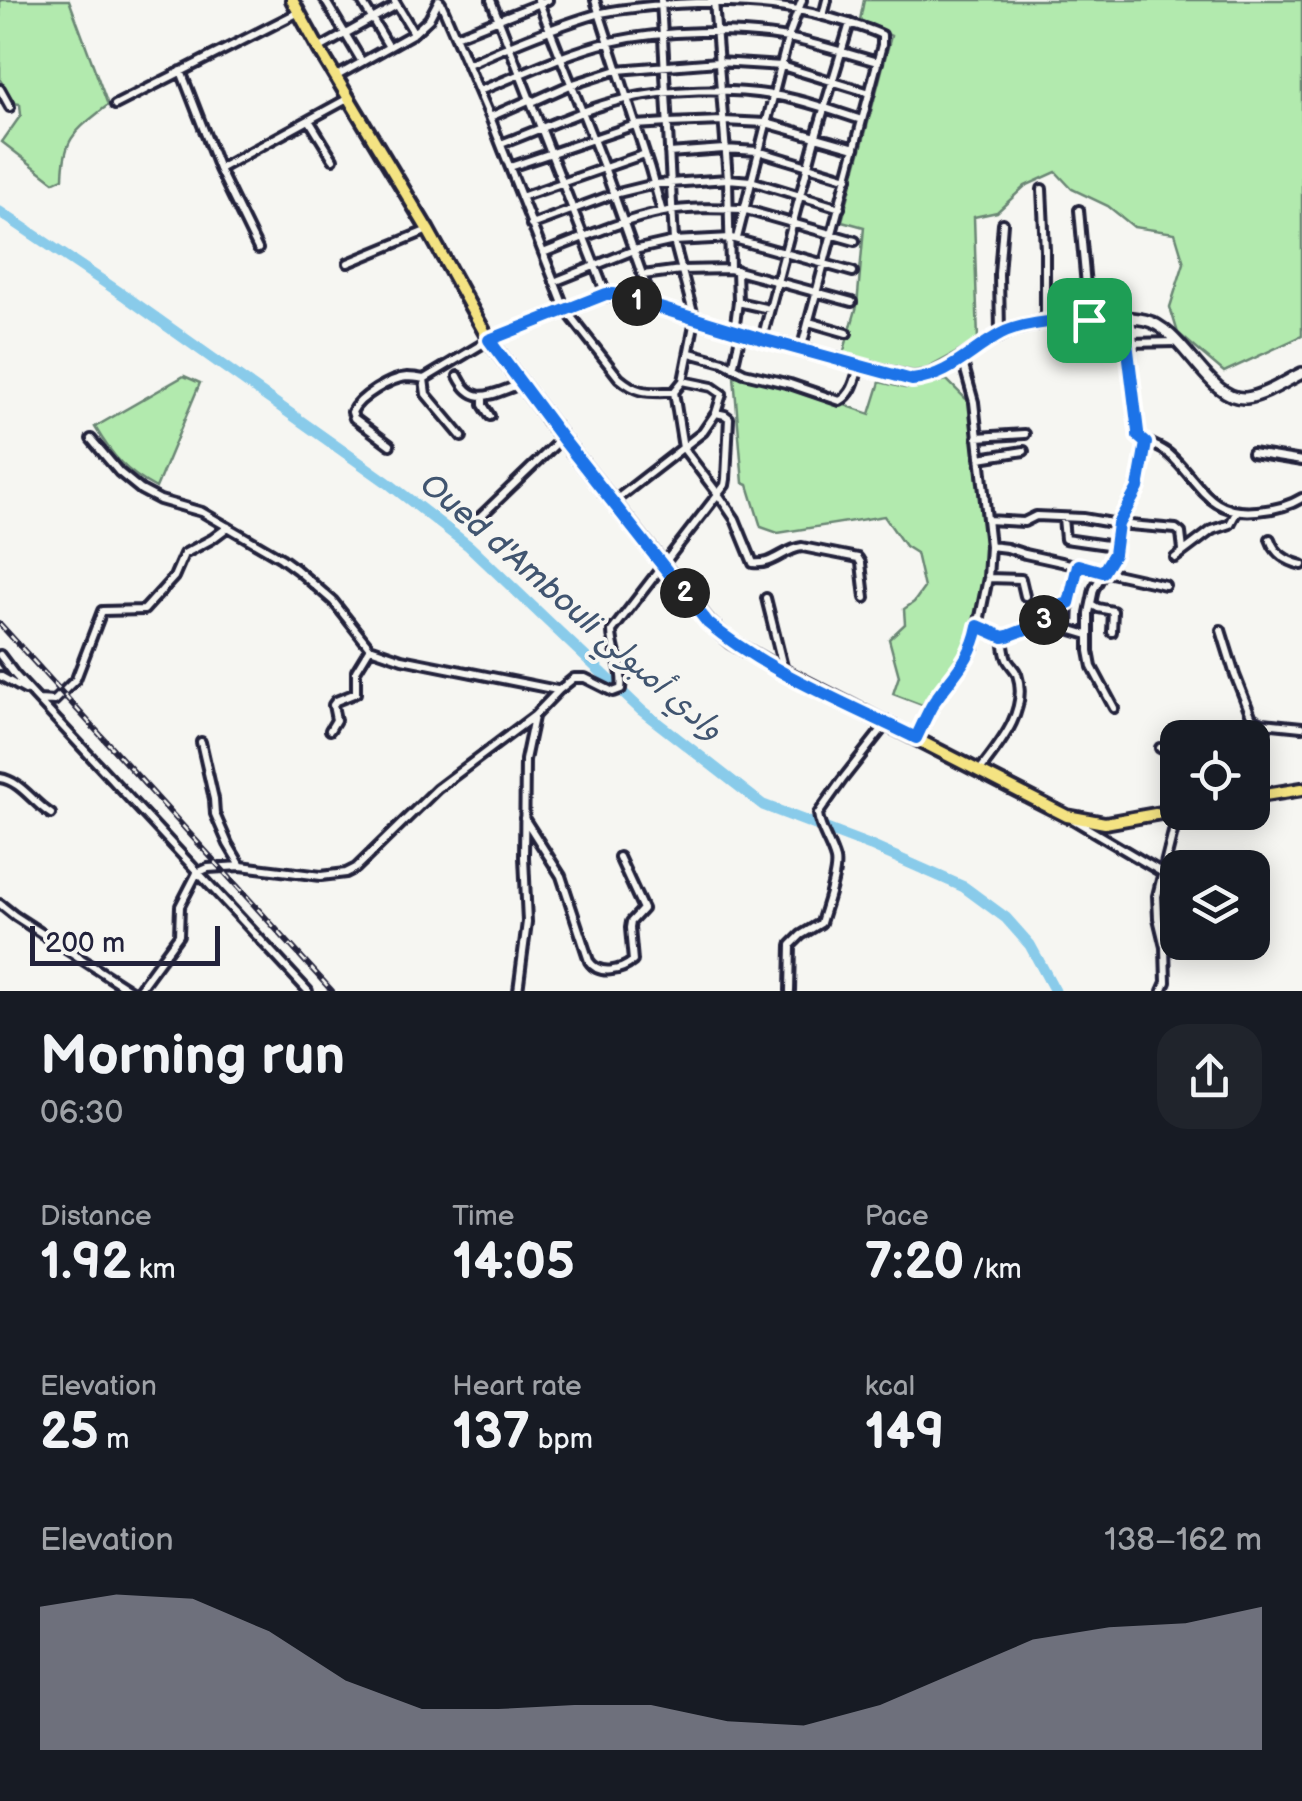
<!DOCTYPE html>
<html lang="en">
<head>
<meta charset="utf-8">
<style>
  body { margin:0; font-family:"Balsamiq Sans","Playpen Sans Arabic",sans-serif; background:#20242c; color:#f1f3f6; height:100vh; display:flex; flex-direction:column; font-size:38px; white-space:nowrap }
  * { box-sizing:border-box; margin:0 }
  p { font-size:32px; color:#9ea1a6 }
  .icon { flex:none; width:55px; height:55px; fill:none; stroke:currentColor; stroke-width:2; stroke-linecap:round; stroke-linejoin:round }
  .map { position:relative; height:991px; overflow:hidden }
  .drawer { display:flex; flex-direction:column; background:#171b24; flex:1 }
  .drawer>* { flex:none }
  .controls { position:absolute; left:1160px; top:720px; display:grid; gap:20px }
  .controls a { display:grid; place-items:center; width:110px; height:110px; border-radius:20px; background:#171b24; box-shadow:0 5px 25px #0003; font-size:50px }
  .scale { position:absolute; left:30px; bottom:25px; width:190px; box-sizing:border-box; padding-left:10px; border:5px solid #22223b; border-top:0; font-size:28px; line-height:35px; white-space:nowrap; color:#22223b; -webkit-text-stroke:8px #f6f6f2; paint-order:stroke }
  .pin { position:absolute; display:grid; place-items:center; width:85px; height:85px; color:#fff; margin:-42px; border-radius:20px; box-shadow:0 5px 15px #0006 }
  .km { position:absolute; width:50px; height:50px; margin:-25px; border-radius:50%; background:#222; color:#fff; font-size:28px; line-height:50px; text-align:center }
  .round { display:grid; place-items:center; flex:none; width:105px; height:105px; border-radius:30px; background:#20242c }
  .summary { display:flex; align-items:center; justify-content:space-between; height:170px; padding:0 40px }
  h1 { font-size:55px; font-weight:700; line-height:75px }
  .metrics { display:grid; grid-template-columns:repeat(3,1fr); gap:15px; height:170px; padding:10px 40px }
  .metrics div { display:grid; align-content:center }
  .metrics b { font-size:50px; font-weight:700 }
  .metrics small { font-size:28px; font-weight:400 }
  .metrics p { font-size:28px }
  .chart { height:280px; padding:20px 40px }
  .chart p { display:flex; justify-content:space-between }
  .chart svg { width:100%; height:180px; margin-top:10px; fill:#9495a2; opacity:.7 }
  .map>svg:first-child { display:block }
</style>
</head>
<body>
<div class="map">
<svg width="1302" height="991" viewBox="0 0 1302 991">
  <rect width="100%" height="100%" fill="#f6f6f2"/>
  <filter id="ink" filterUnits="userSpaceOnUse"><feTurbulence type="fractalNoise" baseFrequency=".01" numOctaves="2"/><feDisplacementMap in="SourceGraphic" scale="20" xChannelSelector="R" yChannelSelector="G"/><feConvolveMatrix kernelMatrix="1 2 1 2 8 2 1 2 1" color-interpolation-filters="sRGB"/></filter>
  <g filter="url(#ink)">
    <path fill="#b2eaae" stroke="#6a8674" stroke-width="2.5" d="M0 0H69L108 105C76 131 64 135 63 178L54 182 2 142 21 115 20 104 14 103 0 80Z
      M864 0H1302V336L1224 372 1178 333 1170 307 1184 263 1175 233 1134 227 1108 206 1072 189 1056 172 1025 186 997 212 974 217 978 341 926 369 913 371 843 354 857 306 864 227 842 221 891 36 860 20Z
      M184 376 200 383 156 488C126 472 112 456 95 427Z
      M734 376 779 382 870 414 880 382 905 388 947 380 969 402 986 559 970 646 922 705 893 694 899 676 889 639 905 624 904 609 914 602 924 588 916 553 905 546 884 516 778 533 761 527 748 485 743 483Z"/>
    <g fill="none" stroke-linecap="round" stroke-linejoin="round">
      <path stroke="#89cbea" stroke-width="11" d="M0 212 125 296 388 483 469 546 641 710 763 805 871 846 964 887 1006 918 1030 945 1055 991"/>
      <defs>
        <path id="street" d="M325 0 362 62
          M361 0 389 47
          M394 0 414 33
          M491 0 606 294
          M538 0 604 167 653 305
          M595 0 650 169 662 212
          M714 1 728 179 730 269
          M441 3 490 117 565 309 619 378C639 395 649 392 674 392L683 381 695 320 674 241 661 0
          M823 16 827 0
          M456 36 548 0
          M320 48 397 5
          M468 64C510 45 553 27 597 14 611 10 627 9 642 7 706 0 770 0 831 18 849 23 866 27 882 35V45L801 350
          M181 71 219 169 258 249
          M337 76 414 33 429 19 439 0
          M0 89 10 107
          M479 91C522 74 565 53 610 42 664 30 734 29 788 38 818 44 848 54 878 62
          M532 102 570 85 617 70 718 62 782 66 870 93
          M115 105 299 12
          M490 117 531 99
          M309 120 333 159
          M501 144C542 129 582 109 625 99 669 89 728 88 772 95 802 99 833 111 862 120
          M669 153 724 149 758 151 848 178
          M510 167 635 125 668 123 723 121 766 123 855 148
          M219 169 349 98
          M1042 189 1045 250V323
          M521 197 645 154
          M1079 210 1089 318
          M531 225 614 194 655 184 728 179 751 181 840 208
          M737 238 788 38 802 0
          M543 253C582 238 622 220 663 212 689 207 718 208 743 209L855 241
          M348 263 428 230
          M643 275 681 270 730 269 852 302
          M554 282 634 250 674 241 731 238 853 272
          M738 302 769 309
          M1125 319 1137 432C1144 445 1158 444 1169 454 1200 481 1207 516 1257 511 1272 510 1289 506 1302 498
          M809 322 847 333
          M734 331 738 302 737 270
          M1000 334 999 274 1003 223
          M762 339 815 139 850 23
          M1128 343 1177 342
          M690 353 723 362 744 373 790 384 840 401C853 393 855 380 859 367
          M733 368 741 333
          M458 376C474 409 493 393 521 384
          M483 397V405L490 416
          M716 413 725 415 729 418 726 479 725 485 718 494 735 519 753 563C773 566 784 549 802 547L858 558 861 563 865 598
          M462 437 426 394 424 379 489 340
          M977 437 1025 434
          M91 439 119 472 141 490 160 500 202 512 281 558 296 569 333 601 370 648 402 659 557 690
          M390 445 354 418 352 412C359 397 391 378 407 377 413 377 419 378 424 379
          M1252 453 1302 461
          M980 458 1024 451
          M613 502 703 432 716 413 722 394 712 387 683 381
          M481 516 562 438
          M1063 518 1065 539 1114 546
          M987 520 1024 522 1036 516 1083 518 1118 524 1176 529 1181 533 1183 550
          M1270 539C1275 554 1286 561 1302 565
          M990 546 1007 548 1025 554 1165 585
          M1175 558 1212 530 1230 524 1236 513
          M988 578 1021 579 1025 596
          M766 598 784 671
          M1069 603 1068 629 1088 635
          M1091 604 1098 608 1113 611 1112 632
          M978 626 1003 637 1042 623 1052 608 1069 603 1078 565
          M1221 630 1235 675 1252 718 1263 723 1302 727
          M0 655 15 675 308 991
          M0 676 25 690
          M39 700 54 701 76 679 102 611 144 610 174 577 184 554 212 539 228 527
          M1114 708 1092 667 1089 651V613L1094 589 1114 554 1118 524 1138 488 1146 443
          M330 730 336 720 333 705 336 701 356 693V671L370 648
          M916 738 935 701 974 646 988 578 990 546 974 402 962 359
          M201 742 214 799 215 814 228 844 241 866
          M1160 748 1178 757
          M980 770C1000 744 1029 710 1017 674 1015 669 1011 666 1008 661 1004 654 1004 644 1003 637
          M0 778C21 781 33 803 51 814
          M524 818 561 876 589 961C599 976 621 971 633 961L630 928 631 922 643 909 619 857
          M1072 819 1163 873
          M0 904 15 916 131 991
          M138 991 179 935 180 906 197 873 208 868 241 866 321 876 346 873 356 868 437 789 534 716 559 690 574 678H585L613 692 621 689C624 669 612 651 612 631L718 494 683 448 674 392
          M518 991 527 922 524 857 525 760 534 717
          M790 991 791 945 801 935 821 923C825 908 838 874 835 860 831 844 820 831 818 814L842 780 886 724
          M1162 991 1166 982 1165 947 1158 918 1157 896 1178 812"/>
        <path id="secondary" d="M489 340 601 296 614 294 762 339 913 380C950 375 968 351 1000 335 1026 321 1116 313 1145 320 1184 329 1208 401 1246 398 1264 396 1286 381 1302 373"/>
        <path id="primary" d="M292 0 319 49 428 230 489 340 562 438 709 623 731 642 781 670 1067 816 1105 823 1178 810
          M1252 797 1302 789"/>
      </defs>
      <use href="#street" stroke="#22223b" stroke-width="14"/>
      <use href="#secondary" stroke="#22223b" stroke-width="16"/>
      <use href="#primary" stroke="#22223b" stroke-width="18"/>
      <use href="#street" stroke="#f6f6f2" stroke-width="6"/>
      <use href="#secondary" stroke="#f6f6f2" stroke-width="9"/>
      <use href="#primary" stroke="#f4e382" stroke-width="10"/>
      <defs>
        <path id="rail" d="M0 624 332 991"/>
      </defs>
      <use href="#rail" stroke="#22223b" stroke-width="6"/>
      <use href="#rail" stroke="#f6f6f2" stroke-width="2.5" stroke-dasharray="8" stroke-linecap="butt"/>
    </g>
  </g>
  <g fill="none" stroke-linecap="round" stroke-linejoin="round" filter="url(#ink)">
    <defs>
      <path id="route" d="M606 294H614L762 339 912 380C950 376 969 351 1001 334 1032 318 1090 320 1124 318L1138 432V436L1146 443 1138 488 1118 524 1114 554 1103 572 1078 565 1069 603 1052 608 1042 623 1008 636 1003 637 978 626C971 661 953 674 934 702 927 713 922 726 916 738 848 704 765 671 708 623L562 438 489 340Z"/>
    </defs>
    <use href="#route" stroke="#fff" stroke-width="20"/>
    <use href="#route" stroke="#1a73e8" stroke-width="12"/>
  </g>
  <g text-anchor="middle" stroke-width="8" stroke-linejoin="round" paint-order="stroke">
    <g font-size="32" font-style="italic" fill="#415570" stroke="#f6f6f2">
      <text transform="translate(572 606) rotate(41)" y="11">Oued d'Ambouli وادي أمبولي</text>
    </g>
  </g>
</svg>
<div class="controls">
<a><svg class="icon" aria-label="locate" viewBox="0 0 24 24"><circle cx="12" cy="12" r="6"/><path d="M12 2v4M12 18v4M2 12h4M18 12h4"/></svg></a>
<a><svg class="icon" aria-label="layers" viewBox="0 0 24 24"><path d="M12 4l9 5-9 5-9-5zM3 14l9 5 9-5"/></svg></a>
</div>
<div class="scale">200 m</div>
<div class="pin" style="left:1089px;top:320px;background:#1e9e55"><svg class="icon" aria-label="arrive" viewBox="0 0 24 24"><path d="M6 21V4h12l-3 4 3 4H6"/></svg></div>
<b class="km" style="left:637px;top:301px">1</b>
<b class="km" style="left:685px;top:593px">2</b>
<b class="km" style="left:1044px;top:620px">3</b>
</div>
<section class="drawer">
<div class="summary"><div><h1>Morning run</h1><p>06:30</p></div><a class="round"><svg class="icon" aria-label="share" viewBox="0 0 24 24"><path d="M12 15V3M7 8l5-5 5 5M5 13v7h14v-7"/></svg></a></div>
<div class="metrics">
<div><p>Distance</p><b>1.92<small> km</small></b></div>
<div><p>Time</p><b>14:05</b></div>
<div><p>Pace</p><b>7:20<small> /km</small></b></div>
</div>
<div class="metrics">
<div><p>Elevation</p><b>25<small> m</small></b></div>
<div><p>Heart rate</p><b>137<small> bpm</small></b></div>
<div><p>kcal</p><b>149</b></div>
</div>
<div class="chart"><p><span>Elevation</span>138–162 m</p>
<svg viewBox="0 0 160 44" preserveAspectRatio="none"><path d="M0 44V9L10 6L20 7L30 15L40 27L50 34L60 34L70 33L80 33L90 37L100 38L110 33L120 25L130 17L140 14L150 13L160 9V44z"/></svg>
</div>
</section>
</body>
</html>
